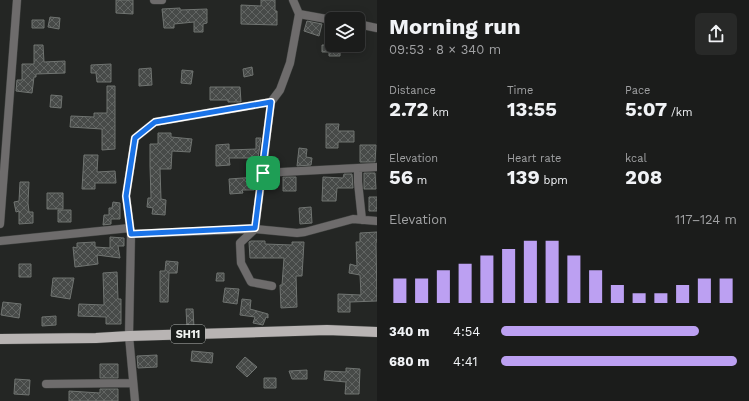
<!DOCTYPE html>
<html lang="en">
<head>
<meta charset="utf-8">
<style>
  body { margin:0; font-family:"Work Sans",sans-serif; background:#282928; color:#f1f3f6; height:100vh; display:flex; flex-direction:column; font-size:15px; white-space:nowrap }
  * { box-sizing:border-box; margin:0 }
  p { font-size:13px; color:#a0a1a3 }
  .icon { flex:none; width:22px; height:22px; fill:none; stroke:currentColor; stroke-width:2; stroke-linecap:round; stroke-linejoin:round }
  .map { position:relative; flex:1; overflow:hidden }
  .side { display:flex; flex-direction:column; background:#1b1c1b; width:372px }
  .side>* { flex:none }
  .fabs { position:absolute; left:325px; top:12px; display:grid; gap:8px }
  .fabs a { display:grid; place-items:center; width:40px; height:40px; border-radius:6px; background:#1b1c1b; box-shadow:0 2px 10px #0003,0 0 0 1px #393a3a; font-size:20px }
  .pin { position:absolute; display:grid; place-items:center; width:34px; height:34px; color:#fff; margin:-17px; border-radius:8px; box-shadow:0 2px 6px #0006 }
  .round { display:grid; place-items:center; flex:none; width:42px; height:42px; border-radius:6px; background:#282928 }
  .head { display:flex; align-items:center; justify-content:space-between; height:68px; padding:0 12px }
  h1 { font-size:22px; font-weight:700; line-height:30px }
  .figures { display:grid; grid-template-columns:repeat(3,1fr); gap:6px; height:68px; padding:4px 12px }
  .figures div { display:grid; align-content:center }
  .figures b { font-size:20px; font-weight:700 }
  .figures small { font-size:11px; font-weight:400 }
  .figures p { font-size:11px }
  .chart { height:112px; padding:8px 12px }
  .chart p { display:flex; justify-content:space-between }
  .chart svg { width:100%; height:72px; margin-top:4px; stroke:#bca0f2; stroke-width:6 }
  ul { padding:0 12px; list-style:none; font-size:13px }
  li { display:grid; grid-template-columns:64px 48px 1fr; align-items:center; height:30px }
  li i { height:10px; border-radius:5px; background:#bca0f2 }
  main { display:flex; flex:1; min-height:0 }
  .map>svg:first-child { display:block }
</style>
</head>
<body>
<main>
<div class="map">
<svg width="377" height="401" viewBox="0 0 377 401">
  <defs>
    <pattern id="building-cross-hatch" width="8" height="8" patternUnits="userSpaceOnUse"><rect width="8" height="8" fill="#474a48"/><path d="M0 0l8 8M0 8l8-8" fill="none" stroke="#626563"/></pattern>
  </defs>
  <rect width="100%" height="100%" fill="#242624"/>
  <path fill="url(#building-cross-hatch)" stroke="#707471" d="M116 0H133V14L116 13Z
    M261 0H275V11H277V25L241 24V5L261 6Z
    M180 8V10L207 9V23L203 24V32H194V22L174 24V28H164L162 9Z
    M50 17 60 18 59 29 48 27Z
    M32 20H44V28H32Z
    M307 21 322 24 319 36 304 31Z
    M34 45H43L44 62 65 61V73L36 74V77H34L32 93 16 91 17 80H22V64H34Z
    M322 45H347V52H340V56H329V52H322Z
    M111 64V82H97L96 73H91V65Z
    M252 67 253 75 244 77 243 69Z
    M151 68 152 85 139 86V69Z
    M182 70 193 71 191 84 181 83Z
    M107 86H115V149L102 150V129L70 127 71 116 94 117V113H107Z
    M210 87H240L241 102H228V100H210Z
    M51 95 62 96 61 108 50 107Z
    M326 124H339L338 131H354V142H338V148H326Z
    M158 133H171V137L192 139 190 152 172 151 171 169H160L161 199 166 200 165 215 152 214 153 208 147 207 148 198H151L150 166V144H158Z
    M256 138H261L258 158H229L230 165 216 166V145L229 144V150L256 149Z
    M360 145H376L375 162H360Z
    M299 148 307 149 306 157 312 158 311 165 297 166Z
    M84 155H98L97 172 115 171 116 183H95V189H82Z
    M364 173H375L376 189H364Z
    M344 174H352L353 188H337L336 201H322L323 177 343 178Z
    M256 177 254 190H242L243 193 230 194 229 179Z
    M283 177H296V191H283Z
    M20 182H29L28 203 29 212H33V223L19 224V211L16 212 14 202 19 201Z
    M47 193H63V209H47Z
    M369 197H377V211H369Z
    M113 202 120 203V219H111V224L103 225 104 215H109V208H112Z
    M311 207 312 223 300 224 299 208Z
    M58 210H71V222H58Z
    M377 232V242H376L377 301 350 302V312H338V294L361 295 360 275 349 273 350 264 357 266 356 242H360V233Z
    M110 237 124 238V246H118L120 258 97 255 98 264 75 267 73 247 77 248V243L95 242V247L110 248Z
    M251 241H265V244L292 245V242H304L302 276H296L297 307 281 308 280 285H282L284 258H250L249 242Z
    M166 261 178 262 177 273H169L168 302H160V271H165Z
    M19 264H31V277H19Z
    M117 272 118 299H121V324H106V317L78 316 79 304 104 305 103 273Z
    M217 273H224V281H216Z
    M53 278H74L70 299 51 296Z
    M225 288 239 289 237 304 223 302Z
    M242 299 251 300 250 309 268 314V318L266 317 263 325 253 323 255 317 240 315Z
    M3 302 21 304 19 318 1 315Z
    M186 309H193L194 328H187Z
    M56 316V325L42 326V317Z
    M192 351 213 353 212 363 191 361Z
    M157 355V367L138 368 137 356Z
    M245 357 257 367 247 377 236 367Z
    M100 364H118V378H100Z
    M346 368 360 369 359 394H345L346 382 324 380 325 371 346 372Z
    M307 370V379H292L289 371Z
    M264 378H276V388H264Z
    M15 379 30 380 29 395 14 394Z
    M100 389H118V401H69V391L100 393Z"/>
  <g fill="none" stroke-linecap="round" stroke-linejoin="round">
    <defs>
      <path id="minor" d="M154 0H162
        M299 14 332 20
        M358 24 377 28
        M271 102 255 229 297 233 305 232 353 219 377 221
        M358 168V182L362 220
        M263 173 377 167
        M0 224 17 0
        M255 229 240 243 241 263 251 282 272 286
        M131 234 255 229
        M0 241 130 228
        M46 384 132 383
        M135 401 129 336 131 234 126 196 135 138 155 122 271 102 280 90 290 63 299 14 293 0"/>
      <path id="primary" d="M0 339 96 338 129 336 327 330 377 332"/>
    </defs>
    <use href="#minor" stroke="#414341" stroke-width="9"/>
    <use href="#primary" stroke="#414341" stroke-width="11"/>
    <use href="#minor" stroke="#6e6c6c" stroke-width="8"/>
    <use href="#primary" stroke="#b8b4b3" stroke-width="10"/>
  </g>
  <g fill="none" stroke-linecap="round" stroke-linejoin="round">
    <defs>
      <path id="route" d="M271 102 255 228 131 234 126 196 135 138 155 122Z"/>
    </defs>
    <use href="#route" stroke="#fff" stroke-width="8"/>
    <use href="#route" stroke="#1a73e8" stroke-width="5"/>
  </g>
  <g text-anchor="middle" stroke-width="3.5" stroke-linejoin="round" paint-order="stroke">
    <rect fill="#1a1d1b" stroke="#b1b4b2" stroke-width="1" x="171" y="325" width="34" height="18" rx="3"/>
    <g font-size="11" font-weight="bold" fill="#f2f4f2">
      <text x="188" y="338">SH11</text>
    </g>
  </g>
</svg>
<div class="fabs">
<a><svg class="icon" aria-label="layers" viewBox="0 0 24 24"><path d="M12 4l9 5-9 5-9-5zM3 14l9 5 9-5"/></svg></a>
</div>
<div class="pin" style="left:263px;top:173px;background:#1e9e55"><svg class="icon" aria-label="arrive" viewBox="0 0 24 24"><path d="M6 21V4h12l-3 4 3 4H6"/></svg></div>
</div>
<section class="side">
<div class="head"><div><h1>Morning run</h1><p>09:53 · 8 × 340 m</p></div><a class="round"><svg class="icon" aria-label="share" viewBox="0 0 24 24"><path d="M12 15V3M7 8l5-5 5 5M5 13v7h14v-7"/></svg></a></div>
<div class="figures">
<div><p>Distance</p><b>2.72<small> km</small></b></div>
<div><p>Time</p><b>13:55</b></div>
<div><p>Pace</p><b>5:07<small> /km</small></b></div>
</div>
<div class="figures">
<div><p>Elevation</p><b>56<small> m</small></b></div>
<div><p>Heart rate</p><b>139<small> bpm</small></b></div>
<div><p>kcal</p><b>208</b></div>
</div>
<div class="chart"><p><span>Elevation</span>117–124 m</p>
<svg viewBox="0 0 160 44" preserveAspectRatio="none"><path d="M5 44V29M15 44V29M25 44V24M35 44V20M45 44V15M55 44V11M65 44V6M75 44V6M85 44V15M95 44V24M105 44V33M115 44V38M125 44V38M135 44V33M145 44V29M155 44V29"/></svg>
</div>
<ul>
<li><b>340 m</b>4:54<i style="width:84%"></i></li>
<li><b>680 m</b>4:41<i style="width:100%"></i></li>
</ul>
</section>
</main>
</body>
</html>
